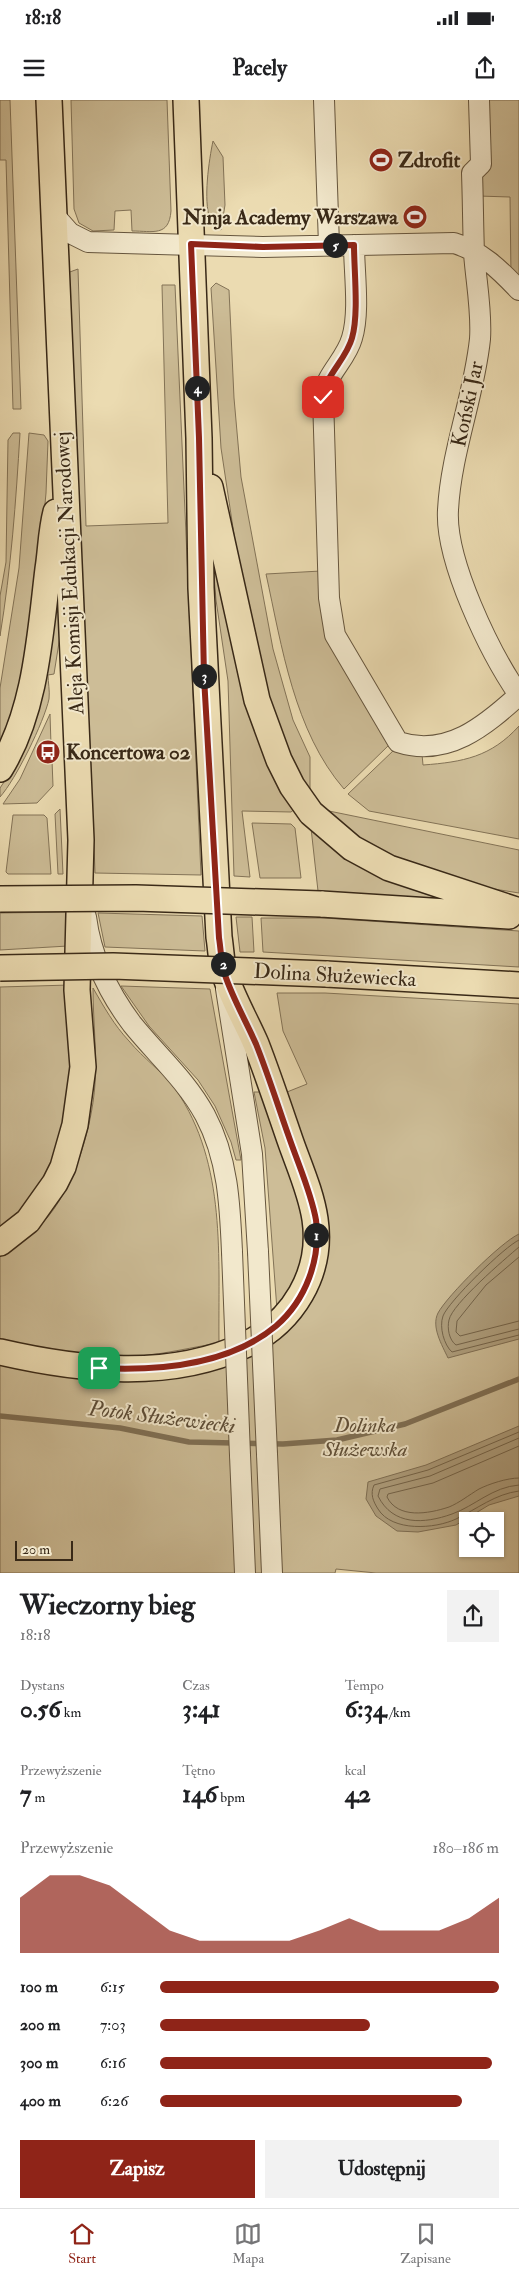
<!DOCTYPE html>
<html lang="pl">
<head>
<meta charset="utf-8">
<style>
  body { margin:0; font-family:"IM FELL Double Pica",serif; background:#f2f2f2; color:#202124; height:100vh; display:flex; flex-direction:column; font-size:19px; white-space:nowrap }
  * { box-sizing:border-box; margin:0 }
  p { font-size:16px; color:#757577 }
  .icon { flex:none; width:28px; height:28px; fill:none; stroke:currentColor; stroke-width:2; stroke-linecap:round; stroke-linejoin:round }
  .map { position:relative; height:1473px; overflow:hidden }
  .drawer { display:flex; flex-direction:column; background:#fff; flex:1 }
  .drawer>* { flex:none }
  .controls { position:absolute; left:459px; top:1412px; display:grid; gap:10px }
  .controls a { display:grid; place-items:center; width:45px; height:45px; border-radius:0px; background:#fff; box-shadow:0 1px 4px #0004; font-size:25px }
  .scale { position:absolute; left:15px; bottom:12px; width:58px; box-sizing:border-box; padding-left:5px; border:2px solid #392917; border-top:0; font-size:14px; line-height:18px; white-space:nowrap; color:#392917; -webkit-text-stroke:4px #f2e8cc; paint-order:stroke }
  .pin { position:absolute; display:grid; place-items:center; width:42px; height:42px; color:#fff; margin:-21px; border-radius:10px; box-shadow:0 2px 8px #0006 }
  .km { position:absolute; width:25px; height:25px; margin:-12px; border-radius:50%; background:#222; color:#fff; font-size:14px; line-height:25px; text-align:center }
  .round { display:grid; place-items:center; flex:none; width:52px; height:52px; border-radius:0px; background:#f2f2f2 }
  .head { display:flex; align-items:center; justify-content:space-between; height:85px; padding:0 20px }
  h1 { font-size:28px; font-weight:700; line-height:38px }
  .figures { display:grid; grid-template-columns:repeat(3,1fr); gap:8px; height:85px; padding:5px 20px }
  .figures div { display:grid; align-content:center }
  .figures b { font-size:25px; font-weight:700 }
  .figures small { font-size:14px; font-weight:400 }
  .figures p { font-size:14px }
  .chart { height:140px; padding:10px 20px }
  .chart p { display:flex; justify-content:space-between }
  .chart svg { width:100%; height:90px; margin-top:5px; fill:#8f2418; opacity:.7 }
  .cta { display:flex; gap:10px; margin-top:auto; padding:10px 20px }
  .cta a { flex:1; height:58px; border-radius:0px; background:#8f2418; color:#fff; font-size:20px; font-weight:700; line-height:58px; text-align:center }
  .cta a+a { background:#f2f2f2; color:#202124 }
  ul { padding:0 20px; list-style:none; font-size:16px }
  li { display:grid; grid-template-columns:80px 60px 1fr; align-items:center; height:38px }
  li i { height:12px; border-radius:6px; background:#8f2418 }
  .status { display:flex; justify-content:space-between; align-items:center; height:35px; padding:0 25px; background:#fff; direction:ltr }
  .status svg { height:14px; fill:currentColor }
  header { display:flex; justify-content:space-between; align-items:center; height:65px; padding:0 20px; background:#fff; font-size:22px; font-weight:700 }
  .tab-bar { display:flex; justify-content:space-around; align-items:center; height:70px; border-top:1px solid #e0e0e0; background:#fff; font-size:14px; color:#757577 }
  .tab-bar a { display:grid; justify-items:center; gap:2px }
  .tab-bar .on { color:#8f2418 }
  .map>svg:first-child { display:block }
</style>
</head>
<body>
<div class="status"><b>18:18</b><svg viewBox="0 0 49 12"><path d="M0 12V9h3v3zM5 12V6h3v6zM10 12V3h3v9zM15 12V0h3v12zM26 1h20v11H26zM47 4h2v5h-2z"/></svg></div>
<header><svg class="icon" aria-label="menu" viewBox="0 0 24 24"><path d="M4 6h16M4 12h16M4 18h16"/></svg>Pacely<svg class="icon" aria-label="share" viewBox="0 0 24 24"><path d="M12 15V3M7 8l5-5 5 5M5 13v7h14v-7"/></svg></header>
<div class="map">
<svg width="519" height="1473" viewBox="0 0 519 1473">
  <rect width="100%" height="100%" fill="#ebdbb1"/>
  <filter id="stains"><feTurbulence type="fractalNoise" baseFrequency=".004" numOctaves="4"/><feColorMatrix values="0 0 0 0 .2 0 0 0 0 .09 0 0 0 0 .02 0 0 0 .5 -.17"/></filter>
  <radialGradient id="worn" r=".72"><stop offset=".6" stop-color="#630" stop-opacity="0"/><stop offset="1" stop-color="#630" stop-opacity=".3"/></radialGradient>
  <path fill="#cdbd97" stroke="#837357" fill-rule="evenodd" d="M0 0H10L21 309H13L6 60H0Z
    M71 0H167L171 111C169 137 153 131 132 131L131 110 115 111 114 130 93 131 79 123 74 109Z
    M484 0H519V182L511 175 510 97 478 96 476 77Z
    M213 41 223 57 225 105 221 130C217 127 212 124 210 119 203 100 209 60 213 41Z
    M78 169 86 426 168 423 162 185H175L201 775 95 773 93 716 91 715 67 173Z
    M216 183 229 190 234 298 241 377 273 549 293 620 310 657V692L301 682 272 613 241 481 221 348 211 188Z
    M13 333H20C16 401 11 469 0 536V496L6 462 8 340Z
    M29 333 44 335 48 341 46 393 37 491 23 578 0 651V588L19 468Z
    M212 451 296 708 291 712 242 711 250 777 234 776 228 581 216 500Z
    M321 471 325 527 390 644 344 689C294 631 282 547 266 474Z
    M58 486 60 536 54 574 48 575C48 582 50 591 49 599 44 622 16 679 0 697V688L6 679Z
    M50 614 51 645 45 646 46 660H52L53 686 37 703 3 704 20 679Z
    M519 626V739L369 711 348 694 394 650 422 654 423 665C463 662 491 657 519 626Z
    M60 709 63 774H58L55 714Z
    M329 711 519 750V793L457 783 396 765 325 715Z
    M13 715H44L47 718 51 774H8L6 772Z
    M252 723 291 724 295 728 301 778H260Z
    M311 728C352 767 382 780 436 797L435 799 331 794 330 792 318 791Z
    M68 812V846L0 850V813Z
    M98 813 202 816 205 851 105 847Z
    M236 817H252L254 852H240Z
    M261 818H324L519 831V867L263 852Z
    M70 885 72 963 69 1002 48 1077 27 1111 0 1134V887Z
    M121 886 210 889 241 1060H236L231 1042 215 1006 198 980 149 926Z
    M93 888C104 907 114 925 129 941 143 958 163 972 176 990 227 1064 218 1158 219 1243 193 1247 165 1254 139 1256 91 1258 46 1249 0 1242V1154C11 1146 24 1139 35 1130 71 1100 92 1030 95 984 97 952 93 920 93 888Z
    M277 893H325L519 904V1473H376L336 1469 335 1473H0V1261L61 1272 264 1248 321 1173 282 994 307 984 283 931ZM468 1421H495V1449H468Z
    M254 992H261L287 1059 306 1127 302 1170 277 1210 265 1048Z"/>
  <path fill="#ae9e7d" stroke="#7f6f54" d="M519 1134V1239L448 1258C442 1245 431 1227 438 1213 447 1196 501 1142 519 1134Z
    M519 1326V1396L489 1405 456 1425 418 1432 397 1431 376 1416 366 1399 368 1382 426 1365Z"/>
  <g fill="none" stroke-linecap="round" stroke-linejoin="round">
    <path stroke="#74644a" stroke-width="1" d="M519 1140C505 1146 448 1202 443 1216 439 1227 444 1245 452 1252L519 1235
      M519 1147C505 1159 452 1204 449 1220 447 1228 449 1240 456 1245L519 1229
      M519 1157 486 1185 457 1221 456 1232 460 1236 519 1221
      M519 1332 428 1370 374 1385C370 1394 373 1401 378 1409 392 1432 435 1429 456 1419 477 1409 495 1394 519 1391
      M519 1338 430 1376 380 1389 378 1396C393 1426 424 1424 452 1414 475 1406 492 1387 519 1385
      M519 1346 433 1383 388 1394 387 1397C398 1419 428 1414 449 1407 459 1403 469 1395 479 1389 489 1384 507 1378 519 1378"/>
    <path stroke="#7f6f54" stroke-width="5.5" d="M0 1316 120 1328 189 1342 283 1344 337 1340 405 1324 519 1279"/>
    <defs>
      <path id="minor" d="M324 0 329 145
        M54 115 70 133 88 142 263 147 454 143C481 151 500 170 519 190
        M354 145C354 172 360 212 352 238 346 260 325 275 323 297L329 498 335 535 398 642C447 658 485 626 519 595 490 553 445 461 448 410 451 352 474 297 480 239 482 211 476 181 474 153 473 126 473 100 472 73L481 64 479 0
        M86 817C91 856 108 892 132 924 157 955 186 980 205 1015 228 1058 230 1105 232 1152
        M226 889 252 1054 258 1152
        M267 1354 272 1473
        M240 1355 245 1473"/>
      <path id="major" d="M210 387 257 600 279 660 292 686 311 713 352 748 389 768 519 811
        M0 669C36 611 40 535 48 469 51 450 51 431 56 412
        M321 804 509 816
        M326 874 519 885
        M0 1143 28 1121 55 1083 63 1067 75 1025 83 967 77 890 81 740 49 0
        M0 1252C78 1270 170 1281 245 1245 293 1222 323 1173 315 1119 311 1092 299 1066 290 1040 279 1008 268 975 256 944 246 921 233 899 225 875 221 863 221 849 219 837L201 488 199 338 186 0"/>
    </defs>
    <use href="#minor" stroke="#66563e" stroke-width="22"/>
    <use href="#major" stroke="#392917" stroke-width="28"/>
    <use href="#minor" stroke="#f2e8cc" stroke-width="20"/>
    <use href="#major" stroke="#ebdbb1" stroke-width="25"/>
    <defs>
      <path id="minor-bridge" d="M232 1152 240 1355
        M258 1152 267 1354"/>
      <path id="major-bridge" d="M0 799 136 798 321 804
        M0 868 113 866 326 874"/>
    </defs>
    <use href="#minor-bridge" stroke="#66563e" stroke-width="22" stroke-linecap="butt"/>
    <use href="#major-bridge" stroke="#392917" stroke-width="28" stroke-linecap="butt"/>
    <use href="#minor-bridge" stroke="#f2e8cc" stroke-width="20"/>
    <use href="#major-bridge" stroke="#ebdbb1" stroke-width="25"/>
  </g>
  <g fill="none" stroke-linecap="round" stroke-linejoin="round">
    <defs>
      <path id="route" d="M99 1268C158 1271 229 1265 276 1226 306 1200 321 1159 316 1120 312 1097 302 1073 294 1051 281 1016 270 979 256 944 246 921 233 899 225 875 221 863 221 850 219 838L204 577 199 338 191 144 263 147 354 145C354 171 359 214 352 238 346 260 325 275 323 297"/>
    </defs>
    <use href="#route" stroke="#fff" stroke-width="10"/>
    <use href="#route" stroke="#8f2418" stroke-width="6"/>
  </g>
  <defs>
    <symbol id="stadium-disc" viewBox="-11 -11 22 22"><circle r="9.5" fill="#8f2418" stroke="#f2e8cc"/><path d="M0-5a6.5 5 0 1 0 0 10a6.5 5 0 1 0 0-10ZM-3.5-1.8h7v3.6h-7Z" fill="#fff"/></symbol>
    <symbol id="bus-disc" viewBox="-11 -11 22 22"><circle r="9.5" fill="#8f2418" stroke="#f2e8cc"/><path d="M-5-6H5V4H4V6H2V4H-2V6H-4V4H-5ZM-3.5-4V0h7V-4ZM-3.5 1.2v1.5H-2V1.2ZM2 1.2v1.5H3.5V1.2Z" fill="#fff"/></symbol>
  </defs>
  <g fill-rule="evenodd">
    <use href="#stadium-disc" x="367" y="46" width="28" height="28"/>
    <use href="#stadium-disc" x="401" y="103" width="28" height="28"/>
    <use href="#bus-disc" x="34" y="638" width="28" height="28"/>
  </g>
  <g text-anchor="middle" stroke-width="4" stroke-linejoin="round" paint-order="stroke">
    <g font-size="21" font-weight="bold" fill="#392917" stroke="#f2e8cc" text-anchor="start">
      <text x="398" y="67">Zdrofit</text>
      <text x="398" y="124" text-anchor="end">Ninja Academy Warszawa</text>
      <text x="66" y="659">Koncertowa 02</text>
    </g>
    <g font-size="21" fill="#392917" stroke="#f2e8cc">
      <text transform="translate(467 304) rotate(-78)" y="7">Koński Jar</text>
      <text transform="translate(69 473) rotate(-93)" y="7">Aleja Komisji Edukacji Narodowej</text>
      <text transform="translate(335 875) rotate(3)" y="7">Dolina Służewiecka</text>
    </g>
    <g font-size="21" font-style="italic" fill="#5e4e37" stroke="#f2e8cc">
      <text x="365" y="1332">Dolinka<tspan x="365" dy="24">Służewska</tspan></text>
    </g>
    <g font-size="22" font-style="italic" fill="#5c4c36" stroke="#f2e8cc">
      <text transform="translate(162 1316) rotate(7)" y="8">Potok Służewiecki</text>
    </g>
  </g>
  <rect width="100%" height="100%" filter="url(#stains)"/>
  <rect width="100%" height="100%" fill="url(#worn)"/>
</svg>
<div class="controls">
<a><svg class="icon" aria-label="locate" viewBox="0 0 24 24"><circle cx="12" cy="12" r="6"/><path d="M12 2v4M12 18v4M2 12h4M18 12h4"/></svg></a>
</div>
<div class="scale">20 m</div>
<div class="pin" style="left:99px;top:1268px;background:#1e9e55"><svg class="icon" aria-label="arrive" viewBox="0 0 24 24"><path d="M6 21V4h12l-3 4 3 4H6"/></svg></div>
<div class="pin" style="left:323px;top:297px;background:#d93025"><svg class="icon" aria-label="check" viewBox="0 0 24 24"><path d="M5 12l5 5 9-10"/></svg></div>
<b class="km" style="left:316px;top:1135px">1</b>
<b class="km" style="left:223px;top:864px">2</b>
<b class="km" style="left:204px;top:576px">3</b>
<b class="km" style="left:197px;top:288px">4</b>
<b class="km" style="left:335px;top:145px">5</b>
</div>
<section class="drawer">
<div class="head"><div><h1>Wieczorny bieg</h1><p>18:18</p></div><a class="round"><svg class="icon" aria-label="share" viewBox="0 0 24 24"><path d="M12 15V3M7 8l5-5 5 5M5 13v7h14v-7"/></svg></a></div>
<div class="figures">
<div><p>Dystans</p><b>0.56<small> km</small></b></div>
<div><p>Czas</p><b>3:41</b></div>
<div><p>Tempo</p><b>6:34<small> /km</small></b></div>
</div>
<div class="figures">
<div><p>Przewyższenie</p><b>7<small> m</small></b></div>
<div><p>Tętno</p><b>146<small> bpm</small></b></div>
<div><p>kcal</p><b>42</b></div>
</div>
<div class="chart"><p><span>Przewyższenie</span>180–186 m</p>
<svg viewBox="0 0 160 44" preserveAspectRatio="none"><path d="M0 44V17L10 6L20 6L30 11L40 22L50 33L60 38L70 38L80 38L90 38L100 33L110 27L120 33L130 33L140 33L150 27L160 17V44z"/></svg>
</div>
<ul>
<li><b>100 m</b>6:15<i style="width:100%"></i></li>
<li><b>200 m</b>7:03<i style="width:62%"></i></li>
<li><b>300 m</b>6:16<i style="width:98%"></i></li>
<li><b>400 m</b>6:26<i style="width:89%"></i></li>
</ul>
<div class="cta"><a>Zapisz</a><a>Udostępnij</a></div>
</section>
<nav class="tab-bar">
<a class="on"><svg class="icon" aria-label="home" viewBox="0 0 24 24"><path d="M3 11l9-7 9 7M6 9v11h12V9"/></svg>Start</a>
<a><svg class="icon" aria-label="map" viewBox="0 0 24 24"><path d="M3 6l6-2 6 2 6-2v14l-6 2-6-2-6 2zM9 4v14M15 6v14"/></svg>Mapa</a>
<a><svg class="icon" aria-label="saved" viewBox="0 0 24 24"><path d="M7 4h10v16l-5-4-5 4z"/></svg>Zapisane</a>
</nav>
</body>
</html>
